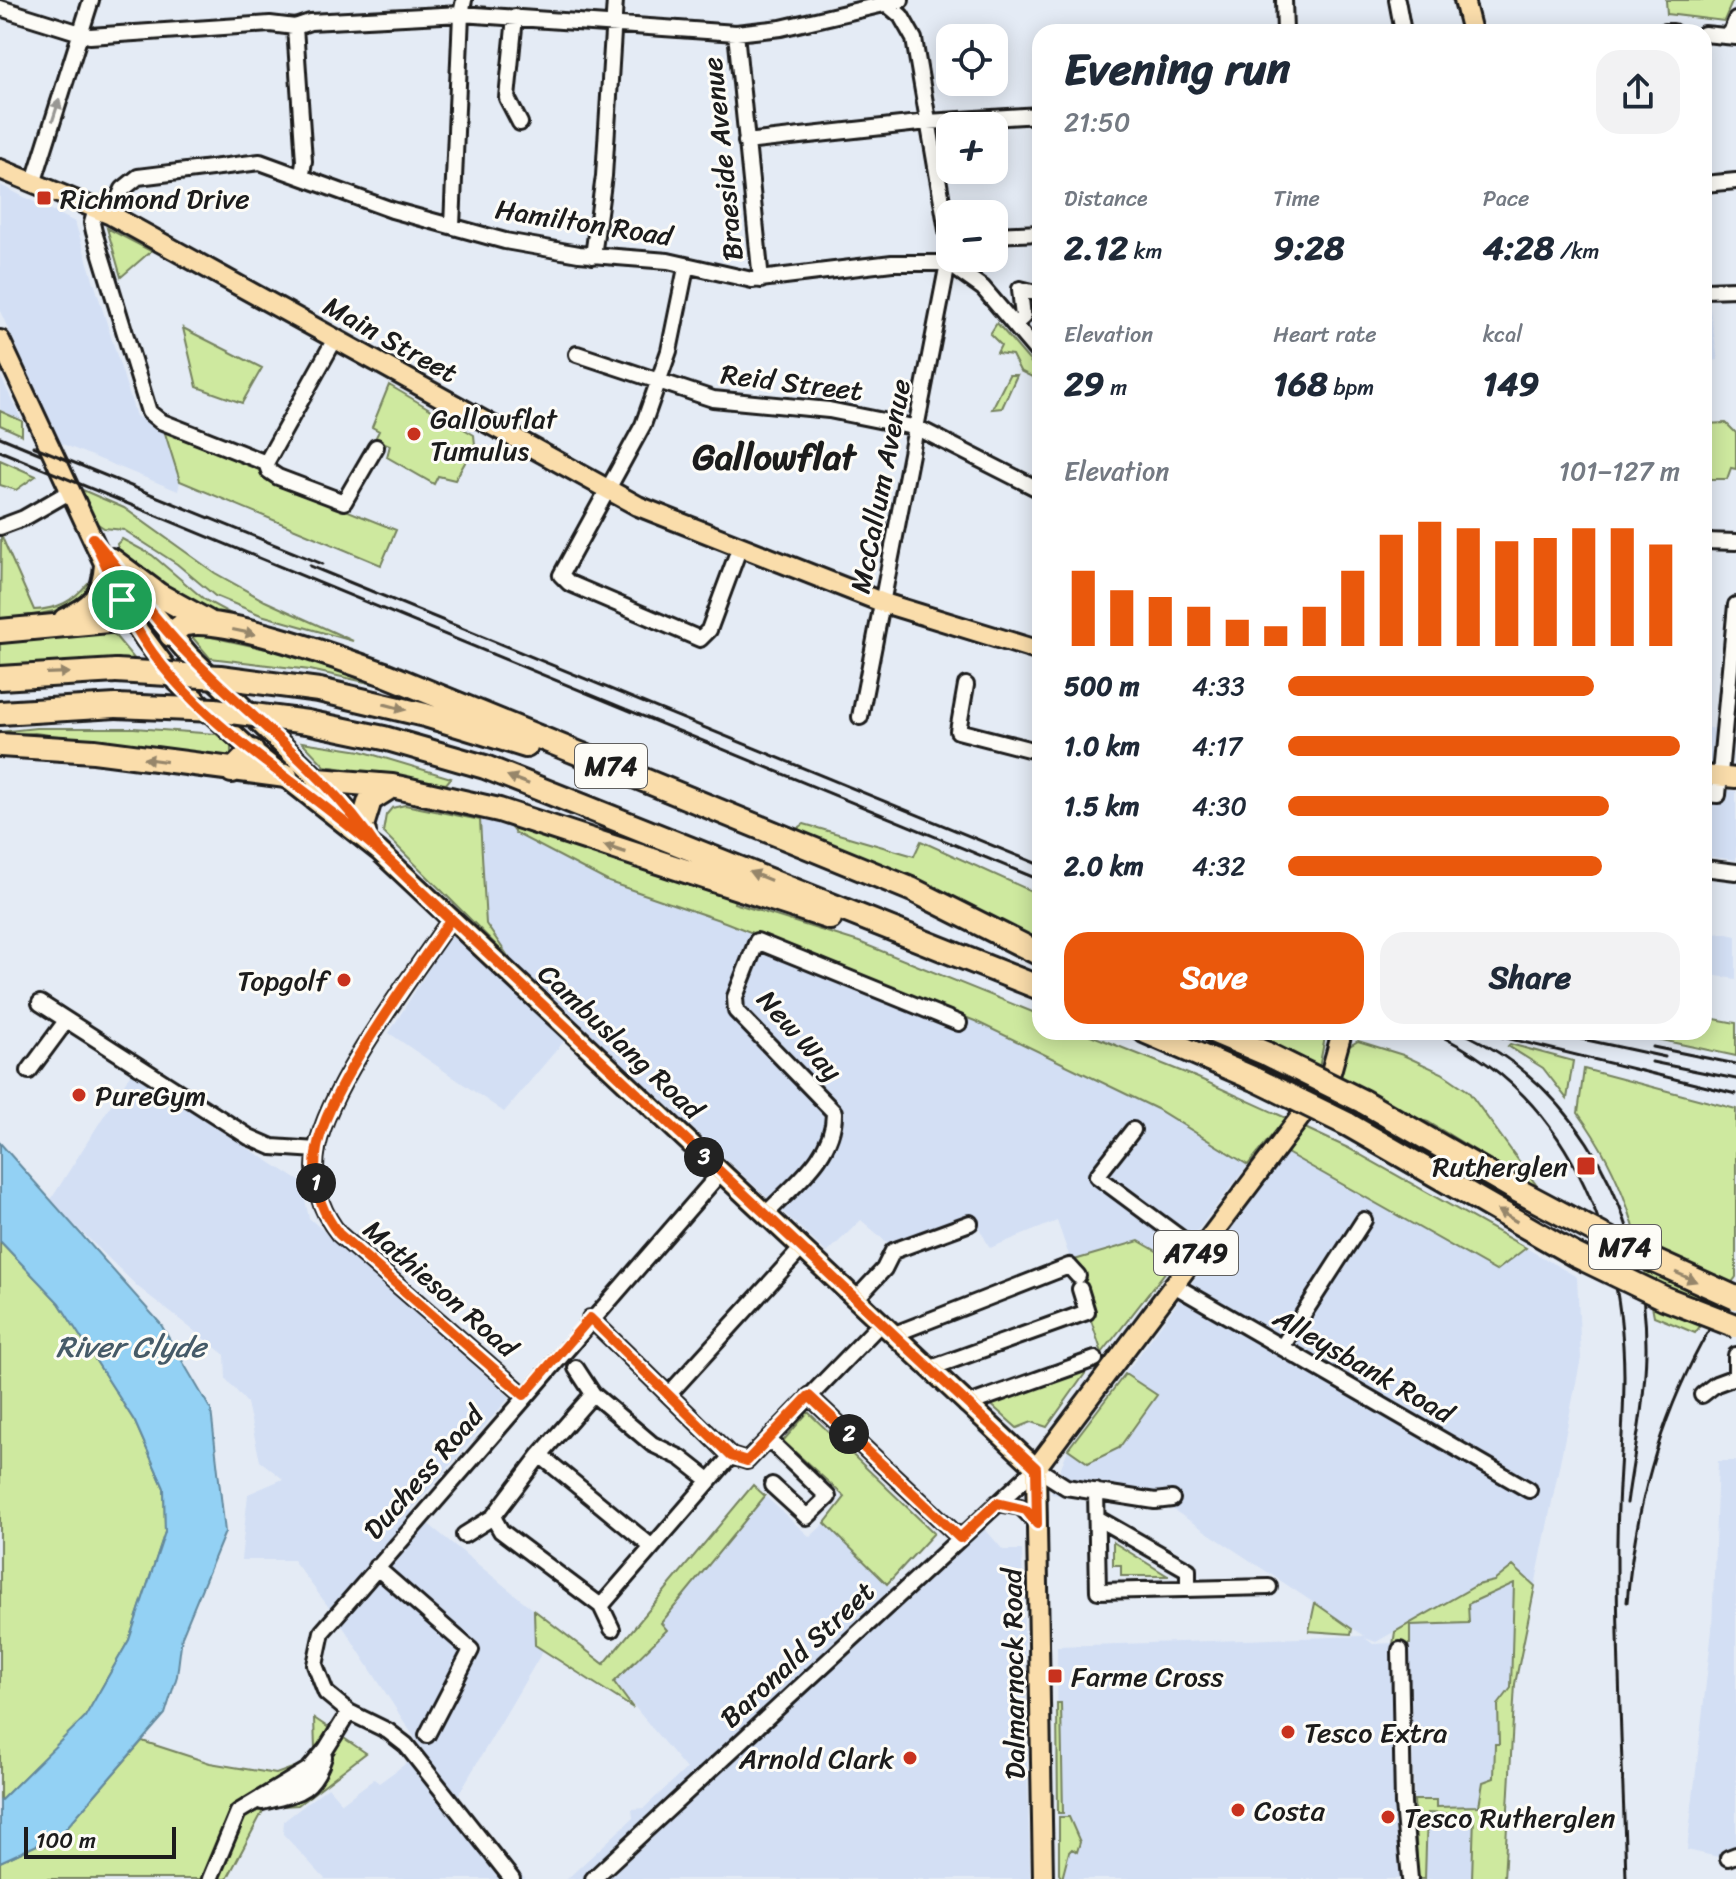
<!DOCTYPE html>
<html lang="en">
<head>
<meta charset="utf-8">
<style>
  body { margin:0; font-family:Sriracha,sans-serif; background:#f2f2f3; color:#1f2937; height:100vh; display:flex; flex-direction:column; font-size:30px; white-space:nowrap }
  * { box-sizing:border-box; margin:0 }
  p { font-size:26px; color:#747a83 }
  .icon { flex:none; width:44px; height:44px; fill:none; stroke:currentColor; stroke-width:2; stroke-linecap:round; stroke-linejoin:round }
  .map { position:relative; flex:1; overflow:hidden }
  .drawer { position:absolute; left:1032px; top:24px; width:680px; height:1016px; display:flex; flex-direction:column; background:#fff; border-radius:24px; box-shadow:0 4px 20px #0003 }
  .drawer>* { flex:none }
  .controls { position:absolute; left:936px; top:24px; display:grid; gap:16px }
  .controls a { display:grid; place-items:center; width:72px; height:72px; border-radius:16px; background:#fff; box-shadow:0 4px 20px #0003; font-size:40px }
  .scale { position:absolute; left:24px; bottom:20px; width:152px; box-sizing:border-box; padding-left:8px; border:4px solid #1c1c1c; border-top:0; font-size:22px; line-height:28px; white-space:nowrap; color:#1c1c1c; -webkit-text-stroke:6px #fdfcf7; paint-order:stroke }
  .pin { position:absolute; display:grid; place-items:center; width:68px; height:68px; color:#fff; margin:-34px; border:4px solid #fff; border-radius:50%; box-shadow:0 2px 8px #0007 }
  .km { position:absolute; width:40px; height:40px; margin:-20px; border-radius:50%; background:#222; color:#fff; font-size:22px; line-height:40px; text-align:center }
  .round { display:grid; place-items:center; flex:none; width:84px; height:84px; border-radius:24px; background:#f2f2f3 }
  .head { display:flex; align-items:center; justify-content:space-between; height:136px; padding:0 32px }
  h1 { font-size:44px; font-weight:700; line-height:60px }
  .stats { display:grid; grid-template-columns:repeat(3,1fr); gap:12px; height:136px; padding:8px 32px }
  .stats div { display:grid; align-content:center }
  .stats b { font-size:34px; font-weight:700 }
  .stats small { font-size:22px; font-weight:400 }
  .stats p { font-size:22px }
  .chart { height:224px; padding:16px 32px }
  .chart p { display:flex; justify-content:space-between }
  .chart svg { width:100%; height:144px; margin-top:8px; stroke:#ea580c; stroke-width:6 }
  .primary-button { display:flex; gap:16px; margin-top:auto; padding:16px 32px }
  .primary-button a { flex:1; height:92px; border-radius:24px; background:#ea580c; color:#fff; font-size:32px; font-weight:700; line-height:92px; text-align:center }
  .primary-button a+a { background:#f2f2f3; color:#1f2937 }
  ul { padding:0 32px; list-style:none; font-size:26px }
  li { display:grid; grid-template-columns:128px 96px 1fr; align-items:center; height:60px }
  li i { height:20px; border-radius:10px; background:#ea580c }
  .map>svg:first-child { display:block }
</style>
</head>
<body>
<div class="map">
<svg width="1736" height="1879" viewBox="0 0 1736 1879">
  <rect width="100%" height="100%" fill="#e4ebf5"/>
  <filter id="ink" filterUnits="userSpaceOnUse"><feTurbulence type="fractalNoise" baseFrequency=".0125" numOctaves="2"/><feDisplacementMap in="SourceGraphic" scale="16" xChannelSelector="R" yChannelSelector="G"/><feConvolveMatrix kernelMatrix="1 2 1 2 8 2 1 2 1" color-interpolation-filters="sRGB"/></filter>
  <g filter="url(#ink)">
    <path fill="#d3dff4" d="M0 185 75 222 136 416 164 430 180 481 178 491 60 443 0 311Z
      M1704 297H1708L1718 360 1704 362Z
      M0 375 22 421 0 411Z
      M1704 727 1717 729 1714 766 1704 764Z
      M1704 787 1736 791V860L1704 856Z
      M480 816 503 818 542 848 570 859 609 882 725 922 975 1021 1157 1109 1248 1165 1174 1261 1139 1241 1071 1261 1057 1221 990 1248 972 1215 889 1244 861 1220 827 1253 510 959 486 924Z
      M451 933 564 1041 504 1112 389 1033Z
      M1722 933 1736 936V979L1704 974V935Z
      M131 1073 301 1182 309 1218 510 1397 411 1510 534 1610 535 1644 544 1649 457 1797 525 1879H325L283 1834 284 1821 328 1787 342 1803 374 1779 379 1783 423 1751 340 1622 293 1560H241L248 1494 283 1479 260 1461 247 1403 226 1379 225 1355 138 1287 50 1201Z
      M1287 1153 1495 1271 1526 1248 1577 1277 1581 1358 1535 1586 1513 1566 1494 1581 1477 1585 1376 1642 1365 1638 1373 1644 1392 1643 1397 1822 1406 1879H1059L1057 1646 1364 1636 1169 1507 1051 1494 1068 1449 1088 1463 1119 1448 1156 1395 1125 1374Z
      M1718 1461H1736V1861L1687 1850 1712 1630Z
      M765 1496 810 1537 825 1523 887 1584 911 1597 985 1529 1003 1550H1022L1030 1879H567L633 1818 632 1809 644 1808 686 1769 614 1682 666 1631 660 1623Z
      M1514 1583 1511 1688 1498 1705 1499 1744 1495 1745 1494 1778 1483 1782 1480 1806 1436 1807 1435 1800H1414L1409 1625Z
      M1427 1813 1474 1815 1472 1879H1425Z"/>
    <path fill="#cee99f" stroke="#75825e" stroke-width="2" d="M1666 0H1733L1724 21 1667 14Z
      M107 228 151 251 121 277Z
      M997 323 1040 373V381L1020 371 1012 355 997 353 1001 345 990 334Z
      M183 328 262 368 242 403 197 387Z
      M1009 375H1017L1002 408 992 409Z
      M389 385 474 435 475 445 455 480 438 476 434 484 387 457 390 445 375 439 379 431 372 427Z
      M0 411 22 421V435L0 425Z
      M1726 423 1736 433V469L1731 468 1727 479H1704V424Z
      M164 430 260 469 268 479 396 530 381 565 180 481Z
      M0 460 36 476 16 490 0 485Z
      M78 488 124 508 215 573 265 601 353 641 261 615 215 596 177 564 124 530 104 528 86 516Z
      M1 535 34 610C58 609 72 602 88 583L92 584 78 606 0 622Z
      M122 539 152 555 205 600 244 621C211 614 164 601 140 575 132 567 130 558 119 552L117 544Z
      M107 626 137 662 0 668V639Z
      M188 632 280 652 388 687 310 670 210 658Z
      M36 728H134L216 734 231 746V755L224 760 35 733 0 735V732Z
      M302 742 361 751 451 778 446 784 325 766Z
      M405 805 480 820 486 924 510 959 383 832 386 815 392 808Z
      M503 818 735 898 734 903 859 942 1040 1015V1032H1083L1198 1078 1286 1118 1248 1165 1157 1109 975 1021 725 922 609 882 515 833Z
      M804 824 914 856 921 841 1040 895V943L794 831Z
      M1704 1017 1736 1023V1056L1624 1032H1704Z
      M1247 1032H1326L1319 1068Z
      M1358 1041 1403 1055 1442 1073 1468 1091 1540 1190 1428 1122 1409 1116 1339 1079 1348 1047Z
      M1510 1044 1573 1061 1567 1099 1543 1068 1508 1046Z
      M1584 1069 1736 1109V1277L1695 1333 1654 1316C1640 1239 1625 1177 1578 1113Z
      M1305 1128 1348 1148 1526 1248 1496 1271 1287 1153Z
      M0 1241 59 1303 135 1422 164 1488 165 1532 129 1640 85 1717 0 1801Z
      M1139 1241 1174 1261 1102 1353 1071 1261Z
      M1089 1368 1047 1427 1032 1422 1017 1428 987 1401Z
      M1125 1374 1157 1395 1119 1448 1088 1463 1068 1449Z
      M808 1412 934 1533 887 1584 825 1523 845 1497 783 1441Z
      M753 1485 765 1496 661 1623 667 1630 614 1682 633 1708 535 1645 534 1610 604 1664Z
      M1113 1542 1168 1576H1169H1121V1565H1113Z
      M1513 1566 1535 1586 1515 1684 1504 1879H1472L1474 1815 1427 1813 1425 1879H1418L1414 1800H1436V1807L1479 1806 1483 1782 1494 1778 1495 1744H1499L1498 1705 1511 1688 1514 1583 1468 1604 1469 1623 1410 1625V1644L1393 1645 1395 1632 1477 1585 1494 1581Z
      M1315 1603 1352 1629 1351 1634 1309 1631Z
      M1057 1703H1061L1063 1813H1058Z
      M314 1718 366 1753 298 1805 265 1807 227 1879H0V1862L61 1834 142 1741 210 1763 276 1774 306 1763 315 1749Z
      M1059 1817H1069L1080 1842 1077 1852 1072 1849 1069 1852 1062 1879 1059 1874Z"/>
    <path fill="#93d1f4" stroke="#63899e" stroke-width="2" d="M0 1143 160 1323 211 1410 225 1532 182 1636 177 1676 165 1714 61 1834 0 1862V1801L85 1717 129 1640 165 1532 164 1488 135 1422 59 1303 0 1241Z"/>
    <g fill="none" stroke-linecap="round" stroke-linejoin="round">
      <defs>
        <path id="minor" d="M1284 0 1285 32
          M1397 0 1403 32
          M0 8 90 36 270 24 295 27 310 22 461 14 736 33 781 28 901 0
          M515 17 507 98 520 123
          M295 27 304 161 302 174
          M1664 32H1673
          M736 33 761 280
          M1704 34 1736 37
          M1730 35 1736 20
          M746 142 928 122 1040 115
          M33 184 91 0
          M1704 184 1736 181
          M96 209 92 223 94 232 149 412 160 421 266 463 335 339
          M111 215 123 189 138 177 260 162 392 210 505 241 579 254 668 261 752 280 892 263H948L983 288 1040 355
          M452 226 461 14 464 0
          M994 235 1040 233
          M593 256 604 176 615 0
          M686 268 669 351 643 425 561 575 569 583 700 639 709 630 739 549
          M1704 290 1736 289
          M1015 324 1023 317 1020 289 1040 294
          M577 354 713 399 829 410 918 428 1040 490
          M266 463 269 471 278 477 344 502 376 447
          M0 527 24 518 71 491
          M1704 541 1736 542
          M966 685 958 731 1040 752
          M860 717 948 263V236L914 39 901 16 882 0
          M1704 794 1718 795 1736 605
          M1704 868 1736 872
          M450 920C412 976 329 1085 317 1148 311 1179 319 1209 339 1234L524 1395
          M40 1003 249 1137 272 1147 317 1150
          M29 1071 66 1021
          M1133 1130 1097 1176 1198 1251
          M765 1215C793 1185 835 1156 834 1112L736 1011 735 997 757 941 959 1023
          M1172 1284 1529 1490
          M855 1300 884 1269 893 1251 970 1223
          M590 1318 731 1456 747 1461 880 1324
          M892 1335 1069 1266 1078 1276
          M1282 1347 1364 1220
          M1736 1355V1378
          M576 1368 593 1394 652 1444 681 1458 709 1480
          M928 1369 1087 1312 1080 1289
          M670 1393 801 1249
          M593 1394 540 1455 652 1547
          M1702 1395 1716 1384 1735 1377
          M809 1396 960 1538
          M966 1405 1095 1359
          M768 1439 828 1497 807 1517 772 1485
          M540 1455 493 1517 501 1531 601 1606
          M1096 1491 1098 1591 1269 1587
          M997 1503 1021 1507 1037 1523
          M1097 1518 1188 1570V1589
          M464 1535 493 1517
          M376 1567 471 1650 427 1735
          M612 1629 601 1606 731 1456
          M1400 1650 1403 1804 1410 1879
          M262 1802C296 1793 312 1794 324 1757
          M1728 1858 1736 1855
          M210 1879 238 1812 309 1769 326 1749 349 1712
          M512 1879 406 1745 388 1731 349 1712 326 1693 315 1665 322 1632 721 1172
          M593 1879 1036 1468 1066 1487 1155 1501 1172 1499"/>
        <path id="major" d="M1464 0 1472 32
          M0 169 111 215 638 506 884 603 1040 651
          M0 340 130 619 177 682 252 751 379 851 1036 1468
          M120 572 189 655 329 790 366 832
          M1704 775 1736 778
          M1036 1468 1329 1079 1342 1032
          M1036 1468 1043 1879"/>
        <path id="highway" d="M112 560 159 595 208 622
          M65 620C93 607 104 596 106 565
          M0 631 130 619
          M171 635C175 631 180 625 186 624 226 616 345 660 387 675L913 890 1040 954
          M0 678 116 671
          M319 690 425 715 526 746
          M0 713 116 706
          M307 722 384 738 485 767 1040 988
          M0 745 94 751 286 776
          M232 771 252 751
          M318 780 392 786 499 810 830 918
          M362 826 370 800 392 786
          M1146 1032 1257 1080
          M1215 1032 1267 1054
          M1362 1101 1517 1190
          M1347 1124 1575 1255"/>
      </defs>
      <use href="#minor" stroke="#1c1c1c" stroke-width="20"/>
      <use href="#major" stroke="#1c1c1c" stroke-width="24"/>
      <use href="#highway" stroke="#1c1c1c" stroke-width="28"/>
      <use href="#minor" stroke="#fdfcf7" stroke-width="14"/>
      <use href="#major" stroke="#faddab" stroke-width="18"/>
      <use href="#highway" stroke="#faddab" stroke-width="22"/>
      <path stroke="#1c1c1c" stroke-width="3" d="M0 437 41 454
        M33 446 322 564
        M0 451 1040 880
        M310 566 1040 865
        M1432 1032C1568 1093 1623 1234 1624 1376 1624 1437 1616 1497 1617 1558 1617 1665 1623 1772 1626 1879
        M1461 1032C1582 1087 1648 1221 1646 1352 1645 1403 1634 1453 1627 1503
        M1482 1032 1736 1094
        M1550 1032 1665 1057
        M1653 1047 1736 1064
        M1652 1062 1736 1079
        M1627 1602C1637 1489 1671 1381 1736 1287"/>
      <defs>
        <path id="highway-bridge" d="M116 671 220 677 319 690
          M116 706 215 710 307 722
          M1267 1054 1362 1101
          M1257 1080 1347 1124
          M1517 1190 1626 1248 1736 1298
          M1575 1255 1664 1298 1736 1326"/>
      </defs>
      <use href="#highway-bridge" stroke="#1c1c1c" stroke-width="28" stroke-linecap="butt"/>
      <use href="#highway-bridge" stroke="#faddab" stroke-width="22"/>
    </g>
    <defs><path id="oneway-solid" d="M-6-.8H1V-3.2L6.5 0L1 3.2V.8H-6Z" transform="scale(2)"/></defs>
    <use fill="#989794" href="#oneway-solid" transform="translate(56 110) rotate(-72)"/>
    <g fill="#96866b">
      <use href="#oneway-solid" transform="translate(244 632) rotate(12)"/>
      <use href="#oneway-solid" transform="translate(58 673) rotate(-2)"/>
      <use href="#oneway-solid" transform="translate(395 707) rotate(15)"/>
      <use href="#oneway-solid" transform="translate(155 760) rotate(-172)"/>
      <use href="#oneway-solid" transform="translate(518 780) rotate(-159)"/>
      <use href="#oneway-solid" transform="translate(615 849) rotate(-162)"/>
      <use href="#oneway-solid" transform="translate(760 876) rotate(-158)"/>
      <use href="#oneway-solid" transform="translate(1507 1216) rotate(-150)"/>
      <use href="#oneway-solid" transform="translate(1686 1277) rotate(24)"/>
    </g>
  </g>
  <g fill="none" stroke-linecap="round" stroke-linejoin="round" filter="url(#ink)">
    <defs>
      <path id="route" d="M122 600C171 713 292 773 380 852 404 874 427 898 450 920 412 976 329 1085 317 1148 311 1180 319 1209 339 1234L524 1395 590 1318 731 1456 747 1461 809 1396 960 1538 997 1503 1026 1510 1037 1524 1036 1468 379 851C330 776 253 720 191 657 154 620 126 577 93 538L122 600"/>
    </defs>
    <use href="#route" stroke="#fff" stroke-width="16"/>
    <use href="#route" stroke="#ea580c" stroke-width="10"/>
  </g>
  <g fill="#c8321e" stroke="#fdfcf7" stroke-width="3">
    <rect x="36" y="190" width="16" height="16" rx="4"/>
    <circle cx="414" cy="434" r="8"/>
    <circle cx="344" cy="980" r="8"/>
    <circle cx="79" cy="1095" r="8"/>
    <rect x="1576" y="1156" width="20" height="20" rx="4"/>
    <rect x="1047" y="1668" width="16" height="16" rx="4"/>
    <circle cx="1288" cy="1732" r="8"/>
    <circle cx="910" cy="1758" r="8"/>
    <circle cx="1238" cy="1810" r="8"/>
    <circle cx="1388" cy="1817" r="8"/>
  </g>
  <g text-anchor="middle" stroke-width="6" stroke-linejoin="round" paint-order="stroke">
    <g fill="#fdfcf7" stroke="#605f5e" stroke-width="2">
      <rect x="575" y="744" width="72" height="44" rx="6"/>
      <rect x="1589" y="1225" width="72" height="44" rx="6"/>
      <rect x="1154" y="1231" width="84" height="44" rx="6"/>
    </g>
    <g font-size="26" font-weight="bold" fill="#1c1c1c">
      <text x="611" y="775">M74</text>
      <text x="1625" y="1256">M74</text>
      <text x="1196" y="1262">A749</text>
    </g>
    <g font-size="28" fill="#1c1c1c" stroke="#fdfcf7">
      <text transform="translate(722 159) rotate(-96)" y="10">Braeside Avenue</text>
      <text transform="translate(584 222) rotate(9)" y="10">Hamilton Road</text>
      <text transform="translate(391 339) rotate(29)" y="10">Main Street</text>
      <text transform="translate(792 382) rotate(7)" y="10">Reid Street</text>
      <text transform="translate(880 486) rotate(-79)" y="10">McCallum Avenue</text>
      <text transform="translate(800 1035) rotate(48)" y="10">New Way</text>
      <text transform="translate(621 1041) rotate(43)" y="10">Cambuslang Road</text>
      <text transform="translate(441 1288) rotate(41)" y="10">Mathieson Road</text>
      <text transform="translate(1364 1365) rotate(30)" y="10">Alleysbank Road</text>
      <text transform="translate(423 1472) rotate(-49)" y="10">Duchess Road</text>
      <text transform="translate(797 1654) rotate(-43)" y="10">Baronald Street</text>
      <text transform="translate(1013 1674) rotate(-91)" y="10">Dalmarnock Road</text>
    </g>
    <g font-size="28" fill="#1c1c1c" stroke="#fdfcf7" text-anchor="start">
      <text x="60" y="208">Richmond Drive</text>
      <text x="430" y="428">Gallowflat<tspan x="430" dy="32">Tumulus</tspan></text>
      <text x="328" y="990" text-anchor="end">Topgolf</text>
      <text x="95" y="1105">PureGym</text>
      <text x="1568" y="1176" text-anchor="end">Rutherglen</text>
      <text x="1071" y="1686">Farme Cross</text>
      <text x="1304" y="1742">Tesco Extra</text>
      <text x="894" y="1768" text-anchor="end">Arnold Clark</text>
      <text x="1254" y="1820">Costa</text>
      <text x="1404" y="1827">Tesco Rutherglen</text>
    </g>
    <g font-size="30" font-style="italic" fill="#465b68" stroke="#fdfcf7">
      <text x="131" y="1357">River Clyde</text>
    </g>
    <g font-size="36" font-weight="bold" fill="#1c1c1c" stroke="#fdfcf7">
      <text x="774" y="469">Gallowflat</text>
    </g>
  </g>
</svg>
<div class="controls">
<a><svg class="icon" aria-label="locate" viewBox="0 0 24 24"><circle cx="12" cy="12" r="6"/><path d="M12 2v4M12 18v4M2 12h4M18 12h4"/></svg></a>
<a>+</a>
<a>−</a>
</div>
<div class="scale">100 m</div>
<div class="pin" style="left:122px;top:600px;background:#1e9e55"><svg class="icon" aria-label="arrive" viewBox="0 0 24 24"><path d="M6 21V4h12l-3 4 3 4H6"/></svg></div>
<b class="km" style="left:316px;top:1183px">1</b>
<b class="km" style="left:849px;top:1434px">2</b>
<b class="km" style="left:704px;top:1157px">3</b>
<section class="drawer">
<div class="head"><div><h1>Evening run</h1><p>21:50</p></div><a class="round"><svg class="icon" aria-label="share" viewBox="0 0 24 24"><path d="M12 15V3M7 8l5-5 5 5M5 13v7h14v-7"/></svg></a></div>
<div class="stats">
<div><p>Distance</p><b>2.12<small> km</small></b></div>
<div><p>Time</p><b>9:28</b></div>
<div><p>Pace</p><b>4:28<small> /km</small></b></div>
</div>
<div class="stats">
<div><p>Elevation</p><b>29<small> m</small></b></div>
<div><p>Heart rate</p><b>168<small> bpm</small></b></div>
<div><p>kcal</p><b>149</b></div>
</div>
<div class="chart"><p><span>Elevation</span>101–127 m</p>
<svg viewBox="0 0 160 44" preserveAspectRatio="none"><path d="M5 44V21M15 44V27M25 44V29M35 44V32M45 44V36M55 44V38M65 44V32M75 44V21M85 44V10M95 44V6M105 44V8M115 44V12M125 44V11M135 44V8M145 44V8M155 44V13"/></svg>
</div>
<ul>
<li><b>500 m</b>4:33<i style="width:78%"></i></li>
<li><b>1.0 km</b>4:17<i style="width:100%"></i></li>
<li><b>1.5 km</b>4:30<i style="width:82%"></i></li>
<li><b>2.0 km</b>4:32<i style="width:80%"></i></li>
</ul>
<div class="primary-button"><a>Save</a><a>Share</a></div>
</section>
</div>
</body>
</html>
